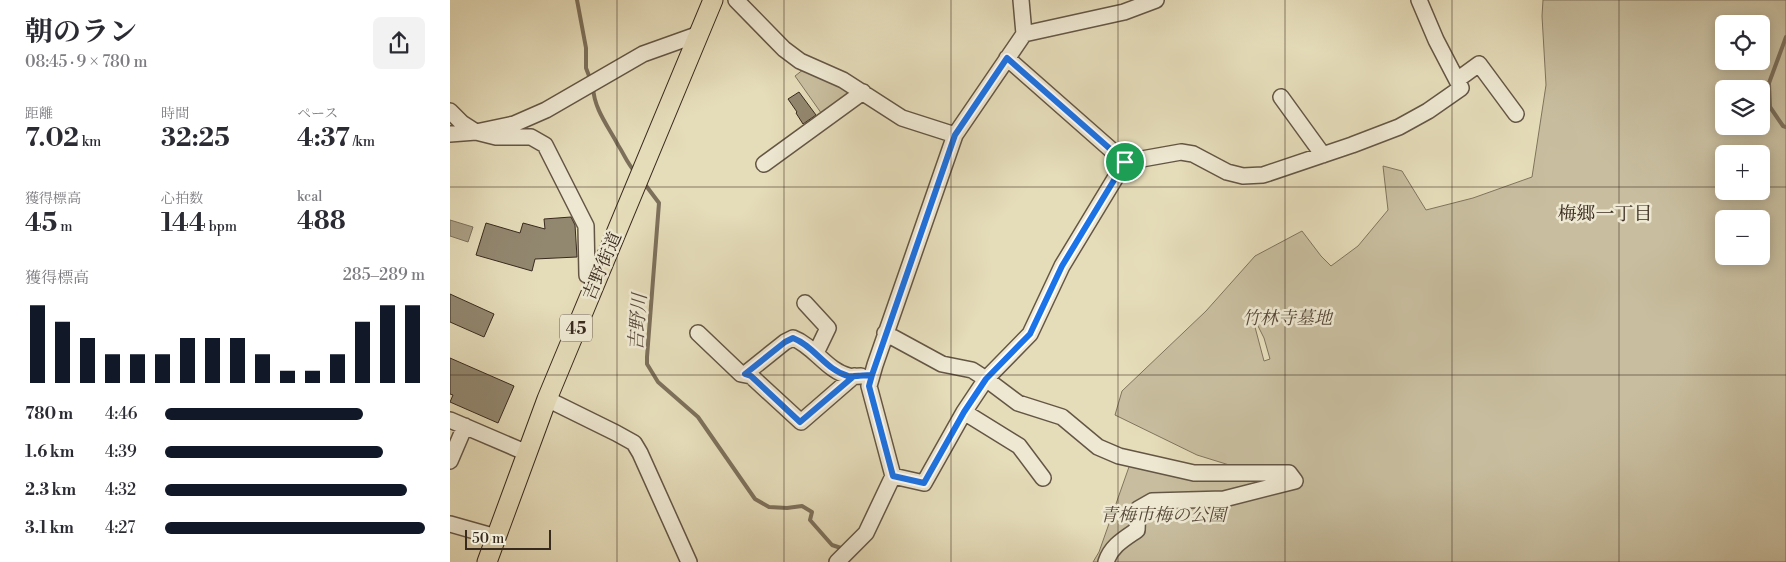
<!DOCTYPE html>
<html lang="ja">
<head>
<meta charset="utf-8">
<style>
  body { margin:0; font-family:"Libre Bodoni","Noto Serif JP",serif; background:#f2f2f3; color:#2b2b33; height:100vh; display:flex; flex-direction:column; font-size:19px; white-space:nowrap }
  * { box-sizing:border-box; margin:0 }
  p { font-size:16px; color:#7c7c81 }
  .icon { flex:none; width:28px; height:28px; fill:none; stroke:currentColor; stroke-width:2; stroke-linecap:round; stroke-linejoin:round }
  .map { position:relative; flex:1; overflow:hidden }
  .details { display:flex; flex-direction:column; background:#fff; width:450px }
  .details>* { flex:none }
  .controls { position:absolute; left:1265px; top:15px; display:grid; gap:10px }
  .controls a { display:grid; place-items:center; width:55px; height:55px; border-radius:8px; background:#fff; box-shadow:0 2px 12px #0003; font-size:25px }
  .scale { position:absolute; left:15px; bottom:12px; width:86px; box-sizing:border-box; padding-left:5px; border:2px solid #392a1e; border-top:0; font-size:14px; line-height:18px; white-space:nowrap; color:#392a1e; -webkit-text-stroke:4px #eee8d2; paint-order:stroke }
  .pin { position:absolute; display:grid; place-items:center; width:42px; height:42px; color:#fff; margin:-21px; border:2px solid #fff; border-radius:50%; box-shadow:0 1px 5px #0007 }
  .round { display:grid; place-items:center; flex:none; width:52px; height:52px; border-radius:8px; background:#f2f2f3 }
  .head { display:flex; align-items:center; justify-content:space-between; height:85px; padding:0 25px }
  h1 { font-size:28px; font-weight:700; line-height:38px }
  .stats { display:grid; grid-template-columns:repeat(3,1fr); gap:8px; height:85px; padding:5px 25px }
  .stats div { display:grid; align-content:center }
  .stats b { font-size:25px; font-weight:700 }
  .stats small { font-size:14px; font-weight:400 }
  .stats p { font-size:14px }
  .chart { height:140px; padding:10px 25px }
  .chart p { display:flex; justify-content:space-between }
  .chart svg { width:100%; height:90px; margin-top:5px; stroke:#111827; stroke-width:6 }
  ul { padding:0 25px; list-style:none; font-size:16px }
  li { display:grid; grid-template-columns:80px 60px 1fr; align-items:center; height:38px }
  li i { height:12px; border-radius:6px; background:#111827 }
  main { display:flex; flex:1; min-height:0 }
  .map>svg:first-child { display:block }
</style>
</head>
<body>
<main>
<section class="details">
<div class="head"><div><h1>朝のラン</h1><p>08:45 · 9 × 780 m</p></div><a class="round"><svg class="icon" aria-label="share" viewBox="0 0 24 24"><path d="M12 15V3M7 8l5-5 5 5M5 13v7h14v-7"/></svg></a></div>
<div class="stats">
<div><p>距離</p><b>7.02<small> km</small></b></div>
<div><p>時間</p><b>32:25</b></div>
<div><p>ペース</p><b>4:37<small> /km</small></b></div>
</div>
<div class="stats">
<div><p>獲得標高</p><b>45<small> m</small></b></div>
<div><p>心拍数</p><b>144<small> bpm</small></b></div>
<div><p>kcal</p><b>488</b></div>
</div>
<div class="chart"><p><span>獲得標高</span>285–289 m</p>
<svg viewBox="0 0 160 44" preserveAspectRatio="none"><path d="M5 44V6M15 44V14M25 44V22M35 44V30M45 44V30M55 44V30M65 44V22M75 44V22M85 44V22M95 44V30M105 44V38M115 44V38M125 44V30M135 44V14M145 44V6M155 44V6"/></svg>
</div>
<ul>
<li><b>780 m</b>4:46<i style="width:76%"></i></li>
<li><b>1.6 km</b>4:39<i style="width:84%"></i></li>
<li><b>2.3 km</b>4:32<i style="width:93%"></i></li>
<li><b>3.1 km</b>4:27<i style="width:100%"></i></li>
</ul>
</section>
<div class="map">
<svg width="1336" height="562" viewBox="0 0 1336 562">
  <rect width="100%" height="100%" fill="#e5dcb9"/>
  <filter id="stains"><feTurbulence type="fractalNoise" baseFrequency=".004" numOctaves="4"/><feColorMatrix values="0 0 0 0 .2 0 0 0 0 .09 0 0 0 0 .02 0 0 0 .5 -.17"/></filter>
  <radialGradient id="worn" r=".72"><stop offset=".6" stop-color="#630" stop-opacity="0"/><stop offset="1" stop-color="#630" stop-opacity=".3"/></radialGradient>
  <path fill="#c8be9f" stroke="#80745e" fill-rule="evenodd" d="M1093 0H1336V562H643L649 552 680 464 805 473 747 455 665 415 672 391 756 311 805 256 852 231 871 256 881 266 908 246 938 210 933 166 952 171 976 210 1023 198 1082 177 1096 85 1092 16ZM1274 24H1311V61H1274ZM1274 89H1311V126H1274ZM1274 154H1311V191H1274ZM1274 219H1311V256H1274ZM801 312 814 338 820 359 814 361Z
    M354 69 403 91 374 117 345 76Z"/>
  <path fill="#ab9f84" stroke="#7d705b" d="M0 220 23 227 18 242 0 236Z"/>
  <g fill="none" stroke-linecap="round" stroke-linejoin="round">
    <path stroke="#7d705b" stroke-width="4" d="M127 0 136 48V68L141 81
      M1336 37 1319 83 1320 107 1333 126 1336 127
      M143 87C144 109 158 126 168 145 174 154 177 163 185 172
      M194 183 209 203 197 357V364L208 382 248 417 305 499 319 507 337 508 352 506 362 512 360 520 382 545 394 549"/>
  </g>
  <path fill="#92876f" stroke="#392a1e" d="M349 92 366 115 353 124 346 113 347 112 338 99Z
    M121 217 125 225 127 257 85 259 82 271 26 255 36 223 70 233 73 223 95 229 94 219Z
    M0 294 44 314 34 337 0 322Z
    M0 358 64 386 48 423 0 402 3 395 0 394Z"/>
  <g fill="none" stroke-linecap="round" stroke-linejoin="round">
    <defs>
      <path id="minor" d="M286 0 334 49 350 61 393 80 452 118 505 135
        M574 34 674 12 706 0
        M557 58 675 162 612 266 580 334 536 379 514 412 474 483 443 476 419 386 425 365 505 135 574 34 571 0
        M1007 80 1029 64 1066 114
        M831 97 873 155
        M0 111 12 123 26 132 46 137H81L95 145 136 226 137 275 146 278
        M0 134 26 132 64 124 96 110 193 54 249 34
        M675 162 731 152 743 154 777 172 793 176 813 175 902 145 949 127 978 111 1011 88 986 40 969 0
        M314 164 413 92
        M355 303 378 328 366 353
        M248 333 291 374 301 376 351 422 404 376
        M435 333 492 364 522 370 536 379 568 403 612 417 648 447 669 456 744 473H839L845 481 774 499 702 501 688 509 687 530C674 539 661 546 656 562
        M295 374 335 342 343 338C364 346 377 371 399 376 402 377 407 376 411 376
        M97 399 166 433 184 443 190 453 239 562
        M514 412 569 446 593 478
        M0 420 77 453
        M0 461 15 426
        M0 524 46 537
        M387 562 416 533 443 476"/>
      <path id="major" d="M37 562 97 399 263 0"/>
    </defs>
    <use href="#minor" stroke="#645645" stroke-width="18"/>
    <use href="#major" stroke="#392a1e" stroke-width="21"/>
    <use href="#minor" stroke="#eee8d2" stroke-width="15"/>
    <use href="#major" stroke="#e5dcb9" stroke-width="19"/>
  </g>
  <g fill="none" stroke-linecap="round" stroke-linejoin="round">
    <defs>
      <path id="route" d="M675 162 557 58 505 135 422 375C415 375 405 377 398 376 376 370 364 346 343 338L335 342 295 374 301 376 350 422 404 376 422 375 419 386 443 476 474 483 514 412 536 379 580 334 612 266 675 162"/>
    </defs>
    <use href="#route" stroke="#fff" stroke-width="10"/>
    <use href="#route" stroke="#1a73e8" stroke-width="6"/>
  </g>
  <path fill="none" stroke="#392a1e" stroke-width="1" stroke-opacity="0.55" d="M167 0V562M334 0V562M501 0V562M668 0V562M835 0V562M1002 0V562M1169 0V562M0 187H1274M1311 187H1336M0 375H1336"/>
  <g text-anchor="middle" stroke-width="5" stroke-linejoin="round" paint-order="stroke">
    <rect fill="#eee8d2" stroke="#6f6354" stroke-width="1" x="110" y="314.5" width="32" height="27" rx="4"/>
    <g font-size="16" font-weight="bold" fill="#392a1e">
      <text x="126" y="334">45</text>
    </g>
    <g font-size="18" fill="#392a1e" stroke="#eee8d2">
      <text transform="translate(152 266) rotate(-67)" y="6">吉野街道</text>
    </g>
    <g font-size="18" font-style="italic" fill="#564838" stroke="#eee8d2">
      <text x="837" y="324">竹林寺墓地</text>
      <text x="713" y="521">青梅市梅の公園</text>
    </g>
    <g font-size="19" fill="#392a1e" stroke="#eee8d2">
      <text x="1155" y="220">梅郷一丁目</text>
    </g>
    <g font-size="19" font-style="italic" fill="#5b4d3d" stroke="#eee8d2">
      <text transform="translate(187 322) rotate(-86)" y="7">吉野川</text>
    </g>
  </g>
  <rect width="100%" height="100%" filter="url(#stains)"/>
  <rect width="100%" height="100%" fill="url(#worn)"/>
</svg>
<div class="controls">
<a><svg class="icon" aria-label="locate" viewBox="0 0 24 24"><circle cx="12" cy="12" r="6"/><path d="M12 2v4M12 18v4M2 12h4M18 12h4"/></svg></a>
<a><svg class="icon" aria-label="layers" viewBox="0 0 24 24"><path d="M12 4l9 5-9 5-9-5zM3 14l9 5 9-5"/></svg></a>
<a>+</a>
<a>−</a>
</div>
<div class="scale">50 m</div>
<div class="pin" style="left:675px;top:162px;background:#1e9e55"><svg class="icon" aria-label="arrive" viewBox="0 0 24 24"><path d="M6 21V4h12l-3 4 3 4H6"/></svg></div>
</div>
</main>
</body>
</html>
